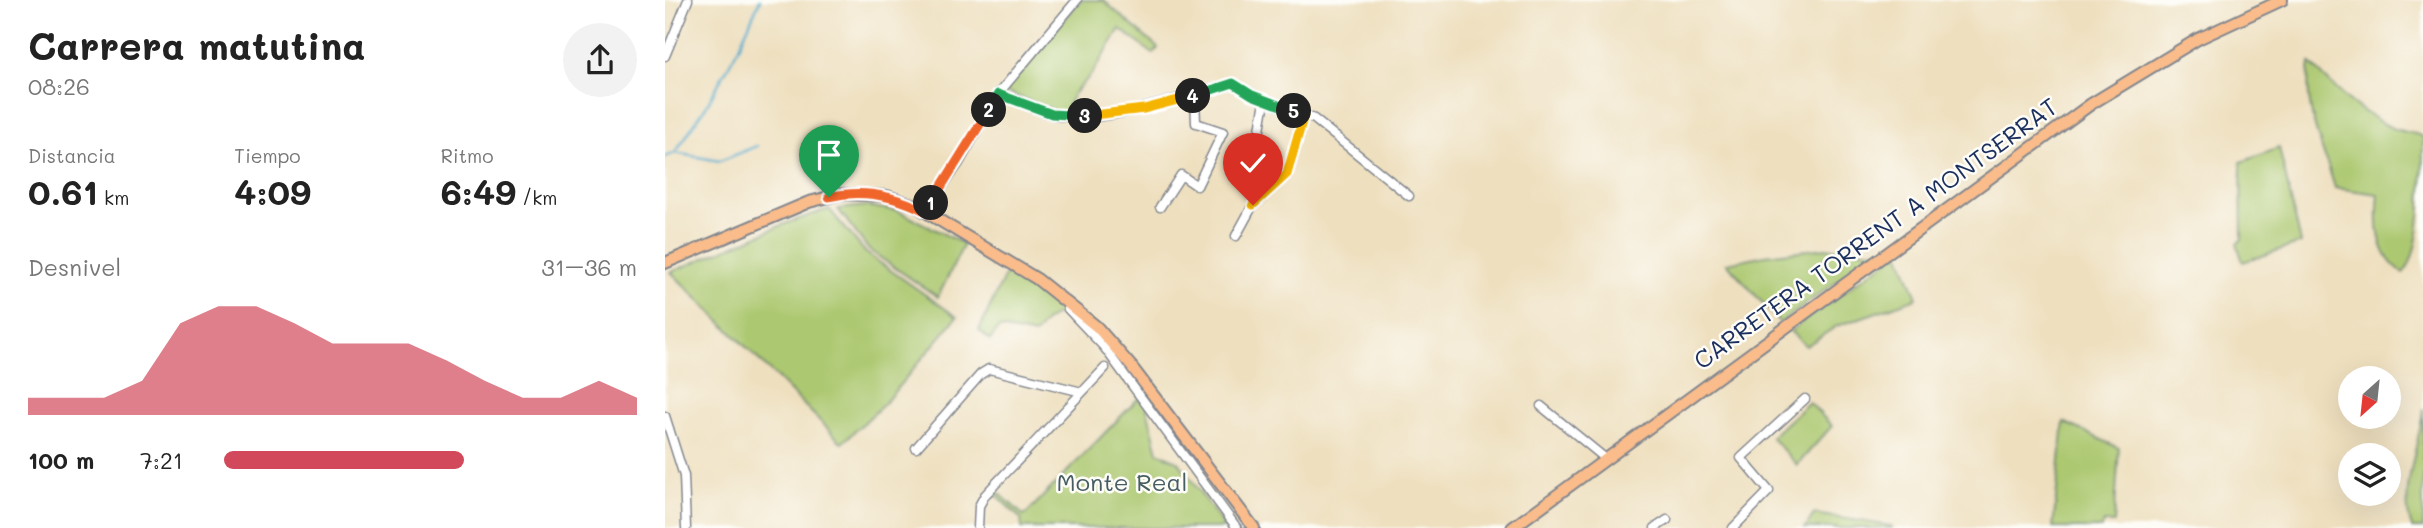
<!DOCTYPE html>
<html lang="es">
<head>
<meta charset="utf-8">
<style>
  body { margin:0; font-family:Mali,sans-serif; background:#f2f2f2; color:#222; height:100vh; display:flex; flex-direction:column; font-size:26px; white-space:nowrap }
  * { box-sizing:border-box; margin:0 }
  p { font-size:23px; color:#767676 }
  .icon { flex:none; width:38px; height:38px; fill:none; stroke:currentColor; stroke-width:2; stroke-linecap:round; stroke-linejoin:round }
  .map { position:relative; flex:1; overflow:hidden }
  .panel { display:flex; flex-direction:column; background:#fff; width:665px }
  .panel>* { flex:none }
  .needle { width:46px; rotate:207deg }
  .buttons { position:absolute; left:1673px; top:366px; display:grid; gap:14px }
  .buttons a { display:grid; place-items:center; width:63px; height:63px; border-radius:50%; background:#fff; box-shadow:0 7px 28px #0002; font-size:35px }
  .pin { position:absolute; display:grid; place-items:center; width:60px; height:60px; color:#fff; margin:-72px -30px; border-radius:50% 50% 50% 0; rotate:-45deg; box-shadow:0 0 7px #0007 }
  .pin .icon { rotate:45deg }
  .km { position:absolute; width:35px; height:35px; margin:-18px; border-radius:50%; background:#222; color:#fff; font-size:19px; line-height:35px; text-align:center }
  .round { display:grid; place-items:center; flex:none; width:74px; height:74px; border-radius:37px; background:#f2f2f2 }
  .summary { display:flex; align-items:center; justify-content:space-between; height:119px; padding:0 28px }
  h1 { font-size:38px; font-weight:800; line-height:52px }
  .stats { display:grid; grid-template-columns:repeat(3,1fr); gap:10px; height:119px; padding:7px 28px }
  .stats div { display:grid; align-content:center }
  .stats b { font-size:35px; font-weight:800 }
  .stats small { font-size:19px; font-weight:400 }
  .stats p { font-size:19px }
  .chart { height:196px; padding:14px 28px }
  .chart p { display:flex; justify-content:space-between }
  .chart svg { width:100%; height:126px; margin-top:7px; fill:#d1495b; opacity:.7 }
  ul { padding:0 28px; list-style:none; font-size:23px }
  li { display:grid; grid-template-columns:112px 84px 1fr; align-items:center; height:52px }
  li i { height:18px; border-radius:9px; background:#d1495b }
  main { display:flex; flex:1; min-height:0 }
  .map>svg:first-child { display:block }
</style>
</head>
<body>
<main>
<section class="panel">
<div class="summary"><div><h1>Carrera matutina</h1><p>08:26</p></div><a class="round"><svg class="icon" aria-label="share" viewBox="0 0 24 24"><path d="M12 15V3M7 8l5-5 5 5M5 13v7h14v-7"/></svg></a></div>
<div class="stats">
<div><p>Distancia</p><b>0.61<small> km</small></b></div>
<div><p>Tiempo</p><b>4:09</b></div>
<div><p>Ritmo</p><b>6:49<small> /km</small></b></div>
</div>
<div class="chart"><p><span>Desnivel</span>31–36 m</p>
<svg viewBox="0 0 160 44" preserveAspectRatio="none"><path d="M0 44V38L10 38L20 38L30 32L40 12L50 6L60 6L70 12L80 19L90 19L100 19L110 25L120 32L130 38L140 38L150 32L160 38V44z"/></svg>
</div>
<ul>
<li><b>100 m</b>7:21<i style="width:58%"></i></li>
</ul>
</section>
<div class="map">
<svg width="1758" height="528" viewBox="0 0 1758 528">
  <rect width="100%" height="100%" fill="#fdfcf7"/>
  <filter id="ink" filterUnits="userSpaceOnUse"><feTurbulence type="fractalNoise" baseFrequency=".0143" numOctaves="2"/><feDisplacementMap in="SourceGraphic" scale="14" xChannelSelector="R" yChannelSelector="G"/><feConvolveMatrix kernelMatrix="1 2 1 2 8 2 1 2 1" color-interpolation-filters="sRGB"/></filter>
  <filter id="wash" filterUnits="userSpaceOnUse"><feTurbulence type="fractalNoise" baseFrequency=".00686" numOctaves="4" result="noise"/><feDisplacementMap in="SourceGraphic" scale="28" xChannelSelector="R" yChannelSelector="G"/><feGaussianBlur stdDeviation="1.57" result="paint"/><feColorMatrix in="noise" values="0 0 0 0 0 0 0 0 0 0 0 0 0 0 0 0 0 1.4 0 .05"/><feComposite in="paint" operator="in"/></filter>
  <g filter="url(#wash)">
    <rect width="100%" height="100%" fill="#eedfbe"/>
    <path fill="#acc86f" stroke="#647c66" stroke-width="2" d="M416 0H438L493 48 488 54 455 29 427 74 408 94 399 114 338 91Z
      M1645 63C1674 92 1689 109 1727 128 1737 133 1748 131 1758 137 1758 170 1758 256 1738 273 1711 256 1711 222 1714 194L1670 188C1658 147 1637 108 1645 63Z
      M1614 148 1636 243 1578 262 1572 244 1577 239 1576 162Z
      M200 206 233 211 299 244 273 297 204 250 173 209Z
      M164 209 201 253 292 317 218 405 177 443 6 272 122 223Z
      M1160 248 1213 251 1115 323 1062 263 1100 255Z
      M1234 252 1252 298 1172 326 1141 346 1125 331Z
      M342 271 398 310 380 322 370 335 334 328 325 340 314 330Z
      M473 399 480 401 493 452 514 462 560 528H357L356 519 329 493 331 490 359 516Z
      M1144 402 1167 426 1132 465 1106 437Z
      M1758 408V528H1747C1733 491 1755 446 1758 408Z
      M1399 422 1454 448 1449 523H1439L1436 528H1388Z
      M1149 514 1227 526V528H1140Z"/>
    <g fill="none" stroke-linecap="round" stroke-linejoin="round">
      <path stroke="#4da8cb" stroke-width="2.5" d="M10 153 55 161 92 146
        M0 157 10 153 40 108 74 47 95 0"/>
    </g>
  </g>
  <g filter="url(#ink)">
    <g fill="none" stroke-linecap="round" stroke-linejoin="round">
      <defs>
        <path id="minor" d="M0 56 23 0
          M333 94C355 98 373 113 394 116 455 123 511 96 568 84L600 101 649 119 744 196
          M593 141 600 101
          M495 207 516 175 532 186 558 132 531 123 530 95
          M260 211 294 163 333 94 412 0
          M571 236 588 205 622 174 639 115
          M403 309 439 347 572 528
          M876 406 941 459
          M0 416 19 476 21 528
          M251 448 316 374 324 369 417 392
          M313 528 314 506 320 495 440 368
          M990 528 1002 520
          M1068 528 1104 491 1076 458 1140 399"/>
        <path id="major" d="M0 263 144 202 176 194 222 196 249 205 372 279 432 327 466 366 589 528
          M847 528 1426 104 1533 39 1617 0"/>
      </defs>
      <use href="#minor" stroke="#84878e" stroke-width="11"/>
      <use href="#major" stroke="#84878e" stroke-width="14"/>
      <use href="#minor" stroke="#fff" stroke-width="8"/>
      <use href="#major" stroke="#fabc8b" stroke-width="10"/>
    </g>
  </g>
  <g fill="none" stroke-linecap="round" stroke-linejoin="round" filter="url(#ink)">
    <defs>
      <path id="split-1" d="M164 197C197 189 230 196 260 211L266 203"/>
      <path id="split-2" d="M266 203 324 110"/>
      <path id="split-3" d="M324 110 333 94 387 114 420 116"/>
      <path id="split-4" d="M420 116 479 109 528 96"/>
      <path id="split-5" d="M528 96 568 83 587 95 629 111"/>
      <path id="split-6" d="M588 205 622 174 639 115 629 111"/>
    </defs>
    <use href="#split-1" stroke="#fff" stroke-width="14"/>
    <use href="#split-2" stroke="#fff" stroke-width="14"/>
    <use href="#split-3" stroke="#fff" stroke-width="14"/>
    <use href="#split-4" stroke="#fff" stroke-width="14"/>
    <use href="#split-5" stroke="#fff" stroke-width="14"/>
    <use href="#split-6" stroke="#fff" stroke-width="14"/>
    <use href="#split-1" stroke="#f0652b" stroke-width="9"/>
    <use href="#split-2" stroke="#f0652b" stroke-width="9"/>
    <use href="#split-3" stroke="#22a559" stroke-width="9"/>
    <use href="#split-4" stroke="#f5b400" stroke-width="9"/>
    <use href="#split-5" stroke="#22a559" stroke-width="9"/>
    <use href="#split-6" stroke="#f5b400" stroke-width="9"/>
  </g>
  <g text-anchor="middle" stroke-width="5" stroke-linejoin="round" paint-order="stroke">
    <g font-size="24" fill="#1b2f5e" stroke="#fdfcf7">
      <text transform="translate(1211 234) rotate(-36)" y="8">CARRETERA TORRENT A MONTSERRAT</text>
    </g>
    <g font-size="24" fill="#465d63" stroke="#fdfcf7">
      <text x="457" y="491">Monte Real</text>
    </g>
  </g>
</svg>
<div class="buttons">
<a><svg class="needle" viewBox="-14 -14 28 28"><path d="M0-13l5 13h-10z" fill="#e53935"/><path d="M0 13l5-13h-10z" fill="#767676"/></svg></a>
<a><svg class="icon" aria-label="layers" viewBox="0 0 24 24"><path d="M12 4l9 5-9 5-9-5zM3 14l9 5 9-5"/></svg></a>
</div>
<div class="pin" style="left:164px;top:197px;background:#1e9e55"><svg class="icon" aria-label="arrive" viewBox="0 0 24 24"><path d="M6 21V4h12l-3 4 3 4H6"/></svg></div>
<div class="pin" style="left:588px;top:205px;background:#d93025"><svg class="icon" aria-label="check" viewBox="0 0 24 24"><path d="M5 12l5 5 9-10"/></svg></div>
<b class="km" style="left:266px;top:203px">1</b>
<b class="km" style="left:324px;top:110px">2</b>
<b class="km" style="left:420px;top:116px">3</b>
<b class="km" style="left:528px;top:96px">4</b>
<b class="km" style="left:629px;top:111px">5</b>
</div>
</main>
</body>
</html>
